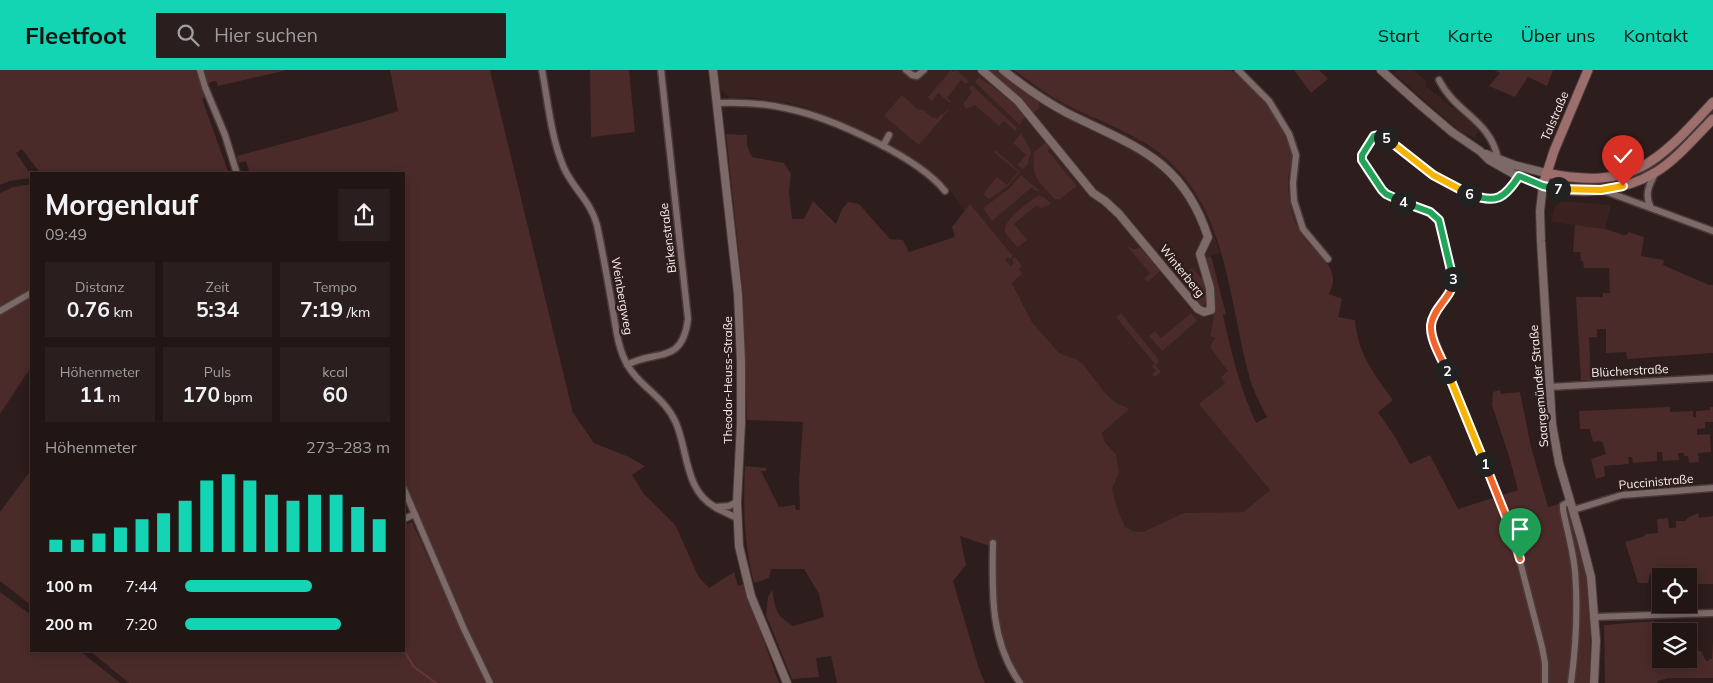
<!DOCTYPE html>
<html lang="de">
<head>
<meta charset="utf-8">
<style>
  body { margin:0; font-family:Mulish,sans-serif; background:#2a1f1e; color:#f1f3f6; height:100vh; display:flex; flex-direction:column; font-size:19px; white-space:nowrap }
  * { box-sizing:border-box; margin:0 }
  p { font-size:16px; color:#a29fa0 }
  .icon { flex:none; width:28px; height:28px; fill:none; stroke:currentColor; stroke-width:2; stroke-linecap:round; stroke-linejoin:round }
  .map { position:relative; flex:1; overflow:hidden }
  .panel { position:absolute; left:30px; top:102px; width:375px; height:480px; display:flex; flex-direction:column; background:#221615; border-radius:0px; box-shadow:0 2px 12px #0003,0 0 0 1px #3f3534 }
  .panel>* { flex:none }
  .controls { position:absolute; left:1652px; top:498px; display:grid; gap:10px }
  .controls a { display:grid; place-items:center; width:45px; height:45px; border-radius:0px; background:#221615; box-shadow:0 2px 12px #0003,0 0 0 1px #3f3534; font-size:25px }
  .pin { position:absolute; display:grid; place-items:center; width:42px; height:42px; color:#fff; margin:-51px -21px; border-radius:50% 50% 50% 0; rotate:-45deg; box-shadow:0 0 5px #0007 }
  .pin .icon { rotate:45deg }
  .km { position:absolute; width:25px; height:25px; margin:-12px; border-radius:50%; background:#222; color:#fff; font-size:14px; line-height:25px; text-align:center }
  .round { display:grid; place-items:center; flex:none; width:52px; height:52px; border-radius:0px; background:#2a1f1e }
  .head { display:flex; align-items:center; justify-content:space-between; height:85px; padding:0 15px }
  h1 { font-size:28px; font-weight:700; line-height:38px }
  .metrics { display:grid; grid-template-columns:repeat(3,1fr); gap:8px; height:85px; padding:5px 15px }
  .metrics div { display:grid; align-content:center; border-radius:0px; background:#2a1f1e; text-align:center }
  .metrics b { font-size:21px; font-weight:700 }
  .metrics small { font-size:14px; font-weight:400 }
  .metrics p { font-size:14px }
  .chart { height:140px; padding:10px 15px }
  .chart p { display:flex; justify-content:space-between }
  .chart svg { width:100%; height:90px; margin-top:5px; stroke:#14d5b3; stroke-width:6 }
  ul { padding:0 15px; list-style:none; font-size:16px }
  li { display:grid; grid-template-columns:80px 60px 1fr; align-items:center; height:38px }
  li i { height:12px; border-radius:6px; background:#14d5b3 }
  header { display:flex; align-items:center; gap:30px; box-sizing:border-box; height:70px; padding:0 25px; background:#14d5b3; color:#111 }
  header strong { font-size:24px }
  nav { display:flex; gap:28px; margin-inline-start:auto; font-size:18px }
  .search { width:350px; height:45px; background:#2a1f1e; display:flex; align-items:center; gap:12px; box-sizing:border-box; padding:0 18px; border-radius:0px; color:#a29fa0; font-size:19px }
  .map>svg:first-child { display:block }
</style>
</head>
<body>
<header>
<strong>Fleetfoot</strong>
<div class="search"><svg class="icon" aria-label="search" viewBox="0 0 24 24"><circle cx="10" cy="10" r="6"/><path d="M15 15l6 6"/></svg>Hier suchen</div>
<nav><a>Start</a><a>Karte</a><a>Über uns</a><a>Kontakt</a></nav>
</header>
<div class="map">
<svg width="1713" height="613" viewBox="0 0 1713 613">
  <rect width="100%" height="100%" fill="#2d1d1c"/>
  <path fill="#392220" d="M717 0H1014L1030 13 1070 37 1135 68 1160 84 1178 99 1197 125 1210 152 1220 183 1205 188 1211 205 1215 228V241L1210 265 1215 268 1228 301 1225 313 1200 334 1270 420 1243 442 1184 443 1122 474 1109 440 1116 384 1105 371 1102 363 1128 339 1115 332 1105 323 1083 294 1078 290 1059 283 1032 252 1012 212 952 123 939 109 916 90 880 68 853 56 808 38 789 33 749 27 730 28 719 18Z
    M1397 0H1414L1426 11V16L1480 60 1474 68 1460 61 1427 33 1394 3Z
    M1561 131 1611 135 1605 159 1551 152 1554 138Z"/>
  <path fill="#4a2b29" d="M0 0H197L206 27 202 29 228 101H232L233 104H41L22 79 16 83 31 105V108L9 111 0 115Z
    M204 0H287L218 16 216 11 208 13Z
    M390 0H490L573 343 594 373 629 387 645 396 632 405 644 424 676 456 698 506 709 518 734 502 738 516 743 514 779 613H495L464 549 404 414V408L406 406 404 401V104H250L246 91 239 93 237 86 362 52 398 41Z
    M590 0H629L635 62 591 67Z
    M951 0 953 2 956 0 969 11 966 14 961 10 947 28 952 32 950 33 938 23 932 31 928 27Z
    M987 0H997L1039 31V38L1033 43 1013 22Z
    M1014 0H1231C1254 20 1289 53 1292 86 1292 95 1288 103 1288 112 1288 127 1292 147 1299 160 1307 177 1333 189 1333 210 1333 214 1331 220 1329 224L1342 229 1338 247 1355 250C1358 284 1374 304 1393 330L1378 342 1395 367 1410 394 1430 385 1458 439 1518 420 1509 386 1492 335 1493 322 1500 320 1501 324 1520 322 1531 377 1548 437 1566 432C1573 456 1581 481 1586 506 1592 541 1591 578 1589 613H1024C993 568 996 530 996 478L960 466 966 495 953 511 979 599 985 613H837L831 586 816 588 819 607 792 609 766 545 768 527 772 520C777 542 774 543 793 556L824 547 819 524 804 499H771L769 508 754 513C744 474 743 437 745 396L767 398 766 401H761L779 437 795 435 796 440H800L799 411 803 352 747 350 743 223 726 64 747 65V76L752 87 784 93 791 104 789 122 792 149H804L813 131 836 154 842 139 848 132 859 134 890 169 903 170 909 182 955 167 952 157 970 134 1013 186 1010 189 1008 187 1005 190 1011 196 1014 193 1012 190 1015 187 1022 196 1019 199 1022 204 1012 213 1032 252 1059 283 1078 290 1083 294 1105 323 1115 332 1129 339 1102 363 1105 372 1116 384 1119 403 1112 419 1117 438 1125 457 1133 461 1143 462 1184 443 1243 442 1270 420 1199 334 1225 313 1221 307 1228 301 1210 277 1215 268 1210 266C1217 236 1215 216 1205 188L1211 186 1226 244 1223 245C1231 282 1240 318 1256 353L1267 347C1261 335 1254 323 1250 309 1230 239 1228 145 1170 92 1142 66 1105 54 1071 37 1051 27 1032 14 1014 0Z
    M1294 0H1319L1328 9 1311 23Z
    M1494 0H1553L1547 16 1528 7 1515 27 1489 16 1500 3Z
    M979 7 1008 28 1026 45 1020 55 975 12Z
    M972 15 1017 58 1015 61 1004 51 999 56 975 35 966 39 963 34 972 22 969 19Z
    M902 25 917 39 923 40 933 48 934 47 937 49 941 44 943 45 947 40 948 41 919 75 884 46Z
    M1713 38V43C1681 75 1651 113 1602 116 1588 117 1573 115 1559 114L1560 111C1574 112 1588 114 1602 113 1651 111 1682 70 1713 38Z
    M1021 63 1031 81 1028 94 1023 99 1017 95 1026 85 1013 73Z
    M1046 72 1050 77 1048 81 1077 116 1060 129H1055C1038 112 1031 106 1034 82Z
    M995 80 1020 102 1008 116 989 129 983 124 997 107 1007 115 1018 102 994 82Z
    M1021 105 1040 121H1036L1032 117 992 151 983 138 1010 118Z
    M31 114V220L0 238V123L13 117Z
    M1039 126 1044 127 1051 134 1041 138 1037 135 1014 154 1027 170 1018 177C1014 173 1007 167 1005 161 1003 150 1026 135 1034 128Z
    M1575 155 1605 159 1624 165 1628 164V162L1644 167 1641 186 1664 190 1663 195 1709 215H1713V283L1627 289 1626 282 1606 283V259H1597V267H1589L1591 310H1581L1576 227H1603V223H1610L1609 198H1584L1583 191H1581L1580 182H1573Z
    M1127 176 1133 179 1143 178 1162 199 1148 212 1144 209 1150 203Z
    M1192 198 1201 208 1204 205C1206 215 1211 227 1203 236L1199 234 1195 229 1200 225 1197 221 1200 218 1187 202Z
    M31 226V297L0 344V244Z
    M1121 243 1159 290 1156 296 1161 302 1155 307 1152 304 1156 301 1152 296 1155 294 1116 247Z
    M1191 243 1197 251 1162 281 1149 266 1155 261 1161 268Z
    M1670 337V342L1693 341V347H1696V341L1710 340V337H1713V352H1705V358L1697 359V365L1710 364 1711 382 1698 383 1699 392 1689 393 1688 386H1684V383H1678L1679 390 1663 391 1662 382H1657V391L1633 393 1632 387H1628L1629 394 1604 396 1605 406 1596 409 1591 389 1606 384 1603 373 1601 371 1593 372 1590 359H1580L1579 341Z
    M31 400V535L0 511V442Z
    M1698 443 1699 448 1713 446V514H1689V506L1650 504 1648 513H1638L1625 472 1645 466V464L1658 463 1657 449 1668 448 1669 458H1676V451H1685L1689 447Z
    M412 452 485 613H129L90 581H404V455Z
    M0 522 31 545V581H80L120 613H0Z
    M1654 551 1655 566 1661 565V589H1689V576H1692L1693 581H1701L1706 591H1709V589H1712L1713 571V608H1668L1658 611 1657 613H1605L1604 555Z"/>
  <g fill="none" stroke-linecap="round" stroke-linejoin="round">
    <path stroke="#673733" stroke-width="2" d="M404 580 414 597 436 613"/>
    <defs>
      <path id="minor" d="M200 0 205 17 225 65 237 104
        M542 0C548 32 551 68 564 98 574 120 590 130 597 155 603 184 608 212 613 241 616 259 618 279 628 296 641 318 664 326 676 353 688 381 685 421 715 437L729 436 737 432
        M906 0 912 5 917 6 924 0
        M1238 0 1269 31 1289 64 1296 85 1293 113 1294 131 1303 159 1328 189
        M1439 10C1456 44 1490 49 1498 89
        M716 33C741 32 765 33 789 39 832 48 918 87 945 121
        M883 76 889 65
        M1519 107C1513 115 1508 125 1498 128 1466 139 1406 81 1380 65L1374 67 1362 85C1362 92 1365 97 1369 103 1374 110 1378 119 1386 124 1404 137 1431 134 1441 156L1453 211C1451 231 1429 239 1432 264L1513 464 1542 577 1545 593V613
        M1602 120 1713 161
        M1651 138C1644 124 1649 115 1656 102
        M0 241 31 223
        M627 295C655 279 682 296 688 249L661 0
        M1549 317 1713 308
        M404 419 464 559 490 613
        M1570 431 1563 435V440C1567 460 1573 480 1575 501 1578 538 1576 576 1571 613
        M716 438 737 448
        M1573 440 1622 425 1713 418
        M404 449 415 444
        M993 473C992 522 990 571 1020 613
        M1595 547 1713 543"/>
      <path id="tertiary" d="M713 0 738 224 741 292V353L737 432 739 476 751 526 787 613
        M982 0 1018 31 1093 123 1105 131 1119 144 1198 239 1204 242 1211 240 1210 218 1200 184 1208 167C1182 88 1133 76 1067 43 1044 31 1023 16 1003 0
        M1381 0 1419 34 1452 62 1480 81 1489 90 1519 107 1543 115 1540 141 1541 171 1552 354 1559 393 1581 468 1591 507 1596 571 1594 613
        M1486 84 1514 95 1546 103"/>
      <path id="secondary" d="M1588 0 1554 81 1543 115C1579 126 1623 122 1656 102 1677 89 1695 67 1713 49
        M1546 103C1633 121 1658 92 1713 32"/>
    </defs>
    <use href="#minor" stroke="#483a39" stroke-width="9"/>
    <use href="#tertiary" stroke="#483a39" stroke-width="10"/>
    <use href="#secondary" stroke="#483a39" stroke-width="11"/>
    <use href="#minor" stroke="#7d6967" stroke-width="6"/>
    <use href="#tertiary" stroke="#7d6967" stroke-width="8"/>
    <use href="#secondary" stroke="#9d6f6c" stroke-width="9"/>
  </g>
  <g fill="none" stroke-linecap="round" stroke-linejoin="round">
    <defs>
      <path id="split-1" d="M1485 394 1513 464 1520 489"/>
      <path id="split-2" d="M1447 301 1485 394"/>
      <path id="split-3" d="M1447 301C1441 287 1430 270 1431 255 1433 237 1454 226 1453 209"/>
      <path id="split-4" d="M1403 132 1430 142 1439 150 1453 209"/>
      <path id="split-5" d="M1386 68 1380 65 1374 66 1362 85V90L1382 120 1386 124 1403 132"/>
      <path id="split-6" d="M1386 68 1433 105 1469 124"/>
      <path id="split-7" d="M1469 124C1496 134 1504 129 1519 106L1543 116 1558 119"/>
      <path id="split-8" d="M1558 119 1601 120 1623 116"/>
    </defs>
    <use href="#split-1" stroke="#fff" stroke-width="10"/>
    <use href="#split-2" stroke="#fff" stroke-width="10"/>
    <use href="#split-3" stroke="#fff" stroke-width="10"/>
    <use href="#split-4" stroke="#fff" stroke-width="10"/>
    <use href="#split-5" stroke="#fff" stroke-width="10"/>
    <use href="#split-6" stroke="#fff" stroke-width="10"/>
    <use href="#split-7" stroke="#fff" stroke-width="10"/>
    <use href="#split-8" stroke="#fff" stroke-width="10"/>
    <use href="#split-1" stroke="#f0652b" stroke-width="6"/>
    <use href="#split-2" stroke="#f5b400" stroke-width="6"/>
    <use href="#split-3" stroke="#f0652b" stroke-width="6"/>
    <use href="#split-4" stroke="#22a559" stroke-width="6"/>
    <use href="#split-5" stroke="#22a559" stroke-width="6"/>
    <use href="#split-6" stroke="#f5b400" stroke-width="6"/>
    <use href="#split-7" stroke="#22a559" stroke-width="6"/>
    <use href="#split-8" stroke="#f5b400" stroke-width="6"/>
  </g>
  <g text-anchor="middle" stroke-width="5" stroke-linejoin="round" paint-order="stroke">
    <g font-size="12" fill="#fbf0ee" stroke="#2d1d1c">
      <text transform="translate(1555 46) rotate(-67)" y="4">Talstraße</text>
      <text transform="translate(668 168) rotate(-97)" y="4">Birkenstraße</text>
      <text transform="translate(1182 201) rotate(51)" y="4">Winterberg</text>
      <text transform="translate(622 226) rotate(80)" y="4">Weinbergweg</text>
      <text transform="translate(1630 301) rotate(-3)" y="4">Blücherstraße</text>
      <text transform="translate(728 310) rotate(-90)" y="4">Theodor-Heuss-Straße</text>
      <text transform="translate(1539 316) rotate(-95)" y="4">Saargemünder Straße</text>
      <text transform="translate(1656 412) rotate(-5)" y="4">Puccinistraße</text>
    </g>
  </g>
</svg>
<div class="controls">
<a><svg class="icon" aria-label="locate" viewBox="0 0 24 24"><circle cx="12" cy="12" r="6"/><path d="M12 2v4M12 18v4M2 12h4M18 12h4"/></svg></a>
<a><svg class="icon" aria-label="layers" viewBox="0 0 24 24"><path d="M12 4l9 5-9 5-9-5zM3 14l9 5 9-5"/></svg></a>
</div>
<div class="pin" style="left:1520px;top:489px;background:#1e9e55"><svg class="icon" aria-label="arrive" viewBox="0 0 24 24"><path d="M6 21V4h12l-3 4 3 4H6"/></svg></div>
<div class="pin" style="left:1623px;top:116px;background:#d93025"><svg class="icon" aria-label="check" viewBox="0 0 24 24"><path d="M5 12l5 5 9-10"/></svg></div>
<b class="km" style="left:1485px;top:394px">1</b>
<b class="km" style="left:1447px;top:301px">2</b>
<b class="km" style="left:1453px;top:209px">3</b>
<b class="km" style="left:1403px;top:132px">4</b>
<b class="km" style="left:1386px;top:68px">5</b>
<b class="km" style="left:1469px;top:124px">6</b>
<b class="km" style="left:1558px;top:119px">7</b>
<section class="panel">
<div class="head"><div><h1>Morgenlauf</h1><p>09:49</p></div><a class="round"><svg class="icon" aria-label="share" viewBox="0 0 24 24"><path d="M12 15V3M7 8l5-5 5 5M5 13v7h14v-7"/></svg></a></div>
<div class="metrics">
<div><p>Distanz</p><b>0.76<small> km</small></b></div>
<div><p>Zeit</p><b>5:34</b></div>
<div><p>Tempo</p><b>7:19<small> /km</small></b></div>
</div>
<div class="metrics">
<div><p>Höhenmeter</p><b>11<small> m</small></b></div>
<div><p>Puls</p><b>170<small> bpm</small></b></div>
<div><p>kcal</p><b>60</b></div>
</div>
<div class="chart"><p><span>Höhenmeter</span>273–283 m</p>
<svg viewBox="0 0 160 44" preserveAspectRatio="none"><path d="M5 44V38M15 44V38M25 44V35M35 44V32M45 44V28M55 44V25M65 44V19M75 44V9M85 44V6M95 44V9M105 44V16M115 44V19M125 44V16M135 44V16M145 44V22M155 44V28"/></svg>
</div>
<ul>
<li><b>100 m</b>7:44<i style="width:62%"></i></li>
<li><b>200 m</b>7:20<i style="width:76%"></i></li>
</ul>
</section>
</div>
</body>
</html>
